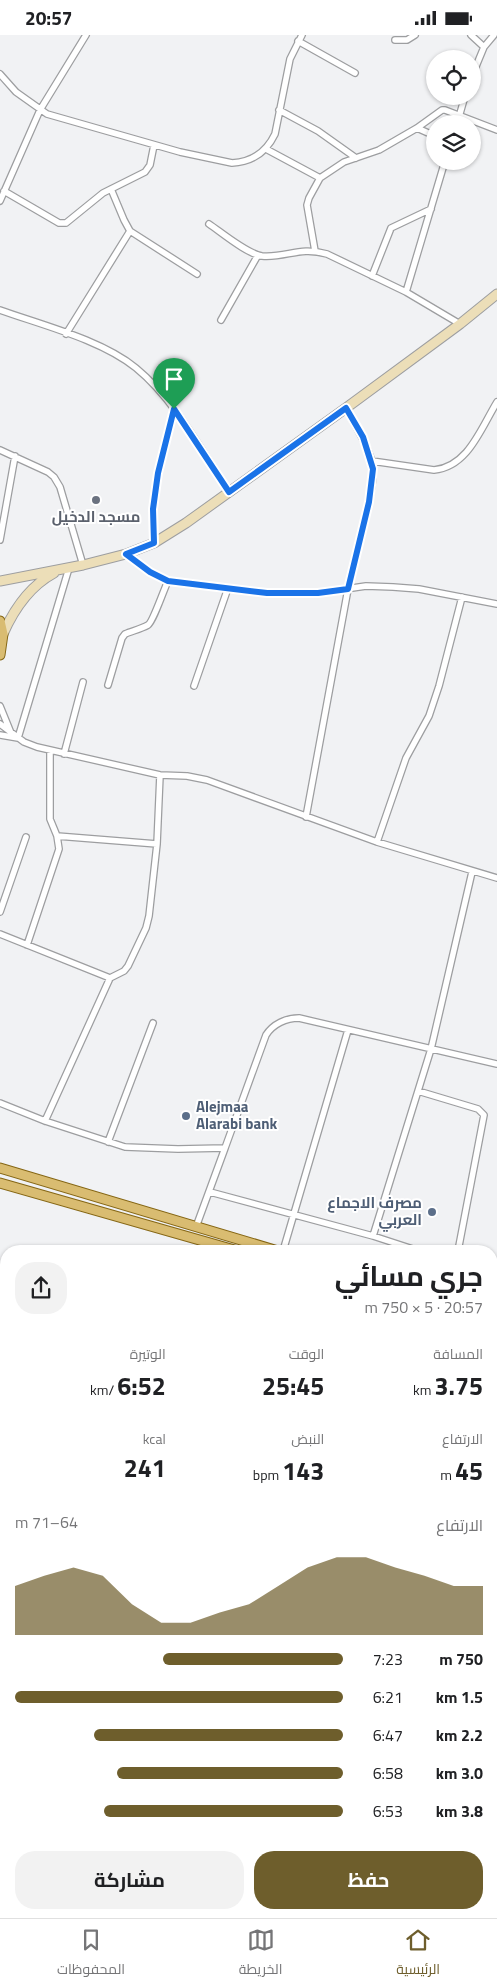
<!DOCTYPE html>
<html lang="ar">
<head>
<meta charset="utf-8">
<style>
  body { margin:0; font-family:"Titillium Web",Cairo,sans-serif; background:#f2f2f2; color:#202124; direction:rtl; height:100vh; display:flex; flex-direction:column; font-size:19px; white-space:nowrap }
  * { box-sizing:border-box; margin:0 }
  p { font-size:16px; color:#757577 }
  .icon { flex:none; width:28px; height:28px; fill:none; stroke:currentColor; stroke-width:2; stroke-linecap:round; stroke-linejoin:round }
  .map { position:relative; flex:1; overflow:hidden; direction:ltr }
  .details { position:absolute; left:0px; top:1210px; width:498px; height:674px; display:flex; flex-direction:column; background:#fff; border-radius:20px 20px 0 0; box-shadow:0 1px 4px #0004; direction:rtl }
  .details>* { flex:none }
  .controls { position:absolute; left:426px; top:15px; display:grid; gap:10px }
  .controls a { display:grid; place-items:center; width:55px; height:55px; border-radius:50%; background:#fff; box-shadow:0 1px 4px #0004; font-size:25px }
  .pin { position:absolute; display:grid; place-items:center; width:42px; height:42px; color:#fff; margin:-51px -21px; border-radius:50% 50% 50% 0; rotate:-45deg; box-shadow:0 0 5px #0007 }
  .pin .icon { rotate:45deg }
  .round { display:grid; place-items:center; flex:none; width:52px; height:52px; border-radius:20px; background:#f2f2f2 }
  .headline { display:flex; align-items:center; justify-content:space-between; height:85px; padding:0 15px }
  h1 { font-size:28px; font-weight:700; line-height:38px }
  .figures { display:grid; grid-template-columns:repeat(3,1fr); gap:8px; height:85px; padding:5px 15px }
  .figures div { display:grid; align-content:center }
  .figures b { font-size:25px; font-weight:700 }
  .figures small { font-size:14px; font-weight:400 }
  .figures p { font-size:14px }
  .chart { height:140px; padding:10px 15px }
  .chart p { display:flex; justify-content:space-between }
  .chart svg { width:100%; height:90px; margin-top:5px; fill:#6e5e2c; opacity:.7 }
  .cta { display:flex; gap:10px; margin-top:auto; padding:10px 15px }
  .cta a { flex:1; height:58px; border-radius:20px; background:#6e5e2c; color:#fff; font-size:20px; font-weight:700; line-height:58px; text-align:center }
  .cta a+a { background:#f2f2f2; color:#202124 }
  ul { padding:0 15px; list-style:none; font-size:16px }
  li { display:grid; grid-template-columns:80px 60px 1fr; align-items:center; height:38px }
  li i { height:12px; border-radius:6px; background:#6e5e2c }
  .status { display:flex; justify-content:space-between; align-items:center; height:35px; padding:0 25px; background:#fff; direction:ltr }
  .status svg { height:14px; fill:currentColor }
  .tabs { display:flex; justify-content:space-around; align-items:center; height:70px; border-top:1px solid #e0e0e0; background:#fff; font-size:14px; color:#757577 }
  .tabs a { display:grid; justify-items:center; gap:2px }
  .tabs .current { color:#6e5e2c }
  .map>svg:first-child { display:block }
</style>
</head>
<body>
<div class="status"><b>20:57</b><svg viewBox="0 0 49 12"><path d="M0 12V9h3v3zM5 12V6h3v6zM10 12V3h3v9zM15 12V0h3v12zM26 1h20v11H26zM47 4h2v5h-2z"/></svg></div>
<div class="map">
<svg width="497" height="1883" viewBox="0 0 497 1883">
  <rect width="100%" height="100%" fill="#f1f2f4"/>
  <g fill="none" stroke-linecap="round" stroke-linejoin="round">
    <defs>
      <path id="street" d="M471 0 484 12 472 41
        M395 5H407L415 0
        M298 6 355 38
        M484 12 494 0
        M0 39 16 57 47 79 180 117 232 128C252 127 266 118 275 99L290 24 302 0
        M279 75 318 96 356 123
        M457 89 465 61
        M417 93 435 101
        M266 114 320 143 344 127 379 115 417 93 442 75H445L497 95
        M4 156 59 188H66L103 158 145 137 150 130 154 110
        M0 166 40 75 86 0
        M209 189C221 197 247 219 262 221 287 223 299 211 327 219L406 257 460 289
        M130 196 197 239
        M315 216 307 170 309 163 320 143
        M372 241 391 193 431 174
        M406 257 445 126
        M0 275C42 290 102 305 136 333 174 364 202 416 229 457
        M221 285 258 220
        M66 299 130 196 124 185 111 154
        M0 415 48 437 54 442 60 452 83 530
        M372 426 434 435C468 432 481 393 497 367
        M0 505 15 421
        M154 508 153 474 158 438 174 374
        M126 519 150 537 168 546 267 558H318L366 551 393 552 419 554 497 569
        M108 650 122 603 125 599C132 596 141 594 148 590 153 587 164 554 168 546
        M194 651 228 553
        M0 671 11 698
        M0 689 24 707 37 712 160 740 187 741 207 745 377 807 497 843
        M0 700 18 703 69 533
        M64 719 83 647
        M306 782 348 554 369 467 373 443 372 426 365 408 346 373
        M57 801 157 809
        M377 807 406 723 429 681 439 651 462 562
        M0 877 26 802
        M0 899 110 943 124 936 128 931 146 893 149 881 157 809 160 740
        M27 910 59 814 57 801 50 784V716
        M418 1056 478 1074 484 1080 458 1216
        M0 1068 45 1086 125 1112 178 1114 225 1113 266 1000C273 989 286 983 299 983L497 1029
        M45 1086 110 943
        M108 1107 153 988
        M210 1157 373 1201 419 1216
        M196 1192 225 1113
        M373 1201 431 1014 472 837
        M283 1216 348 995
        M491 1267 497 1252
        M493 1298 497 1285"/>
      <path id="secondary" d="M0 546 83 530 126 519 154 508 186 488 346 373 460 289 497 259
        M3 599C14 574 30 551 54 538"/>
      <path id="primary" d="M0 586 3 599 0 620
        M0 1133 278 1216
        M0 1148 238 1216
        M491 1281 497 1282
        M491 1297 497 1299
        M0 1869 6 1877"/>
    </defs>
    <use href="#street" stroke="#9d9ea0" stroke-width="8"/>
    <use href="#secondary" stroke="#9d9ea0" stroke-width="11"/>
    <use href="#primary" stroke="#856614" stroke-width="11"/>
    <use href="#street" stroke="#fff" stroke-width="5.5"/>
    <use href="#secondary" stroke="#ecdeb8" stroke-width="9"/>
    <use href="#primary" stroke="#d9bc71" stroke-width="9"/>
  </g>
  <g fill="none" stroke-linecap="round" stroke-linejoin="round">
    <defs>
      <path id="route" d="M346 373 363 402 373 434 369 467 348 554 318 558H267L168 546 150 537 126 519 154 508 153 474 158 438 174 374 229 457Z"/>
    </defs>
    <use href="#route" stroke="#fff" stroke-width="10"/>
    <use href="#route" stroke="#1a73e8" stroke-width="6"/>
  </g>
  <circle fill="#6b7280" stroke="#fff" stroke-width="2" cx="96" cy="465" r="5"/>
  <g fill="#5c6f8a" stroke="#fff" stroke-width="2">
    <circle cx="186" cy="1081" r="5"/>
    <circle cx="432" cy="1177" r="5"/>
  </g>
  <g text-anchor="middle" stroke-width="4" stroke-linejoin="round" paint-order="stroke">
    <g font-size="15" font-weight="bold" fill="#5b616d" stroke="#fff">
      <text x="96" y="487">مسجد الدخيل</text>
    </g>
    <g font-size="15" font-weight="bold" fill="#4e5e75" stroke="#fff" text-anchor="start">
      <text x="196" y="1077">Alejmaa<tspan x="196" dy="17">Alarabi bank</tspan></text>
      <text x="422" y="1173" text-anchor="end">مصرف الاجماع<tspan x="422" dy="17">العربي</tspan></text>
    </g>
  </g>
</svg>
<div class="controls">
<a><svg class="icon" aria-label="locate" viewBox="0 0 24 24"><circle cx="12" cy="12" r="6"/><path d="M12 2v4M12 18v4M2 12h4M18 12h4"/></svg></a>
<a><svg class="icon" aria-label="layers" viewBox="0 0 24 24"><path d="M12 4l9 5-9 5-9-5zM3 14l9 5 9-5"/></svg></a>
</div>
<div class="pin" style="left:174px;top:374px;background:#1e9e55"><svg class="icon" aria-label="arrive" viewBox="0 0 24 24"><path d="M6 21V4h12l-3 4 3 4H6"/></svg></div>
<section class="details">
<div class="headline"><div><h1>جري مسائي</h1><p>20:57 · 5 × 750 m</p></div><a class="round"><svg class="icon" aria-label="share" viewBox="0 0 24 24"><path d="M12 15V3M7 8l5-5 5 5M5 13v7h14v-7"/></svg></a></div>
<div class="figures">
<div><p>المسافة</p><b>3.75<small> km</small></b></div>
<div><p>الوقت</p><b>25:45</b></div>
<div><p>الوتيرة</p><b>6:52<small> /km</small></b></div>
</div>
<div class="figures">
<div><p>الارتفاع</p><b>45<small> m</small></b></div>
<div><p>النبض</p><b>143<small> bpm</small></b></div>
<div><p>kcal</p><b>241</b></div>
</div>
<div class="chart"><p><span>الارتفاع</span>64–71 m</p>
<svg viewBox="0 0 160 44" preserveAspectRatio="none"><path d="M0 44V20L10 15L20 11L30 15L40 29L50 38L60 38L70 33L80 29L90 20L100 11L110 6L120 6L130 11L140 15L150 20L160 20V44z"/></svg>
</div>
<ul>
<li><b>750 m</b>7:23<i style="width:55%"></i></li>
<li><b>1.5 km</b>6:21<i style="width:100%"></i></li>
<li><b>2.2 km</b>6:47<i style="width:76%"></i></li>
<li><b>3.0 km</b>6:58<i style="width:69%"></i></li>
<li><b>3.8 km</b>6:53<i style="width:73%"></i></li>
</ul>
<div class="cta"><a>حفظ</a><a>مشاركة</a></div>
</section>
</div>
<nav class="tabs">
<a class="current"><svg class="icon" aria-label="home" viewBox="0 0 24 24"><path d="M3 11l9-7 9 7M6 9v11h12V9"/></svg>الرئيسية</a>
<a><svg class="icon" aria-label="map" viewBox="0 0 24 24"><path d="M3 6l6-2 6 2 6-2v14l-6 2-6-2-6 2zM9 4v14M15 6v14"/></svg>الخريطة</a>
<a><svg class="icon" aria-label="saved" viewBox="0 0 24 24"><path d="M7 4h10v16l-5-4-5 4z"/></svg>المحفوظات</a>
</nav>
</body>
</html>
